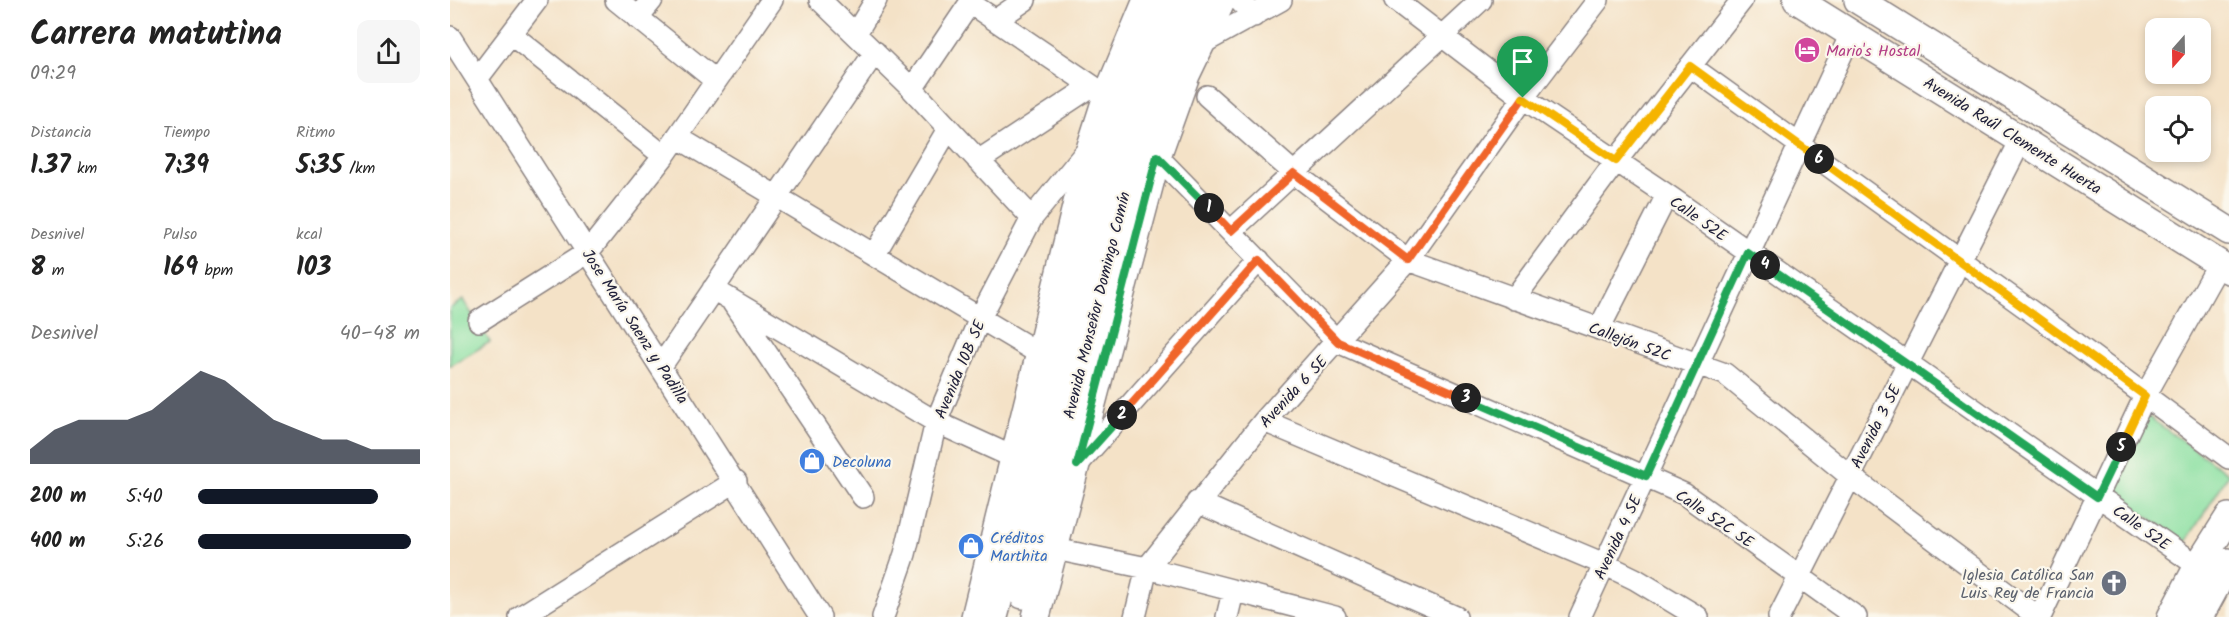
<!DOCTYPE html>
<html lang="es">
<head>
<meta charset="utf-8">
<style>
  body { margin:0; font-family:Kalam,sans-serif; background:#f6f6f6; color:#222; height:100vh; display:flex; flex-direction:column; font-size:22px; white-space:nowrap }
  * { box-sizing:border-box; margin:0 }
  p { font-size:20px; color:#767676 }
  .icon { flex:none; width:33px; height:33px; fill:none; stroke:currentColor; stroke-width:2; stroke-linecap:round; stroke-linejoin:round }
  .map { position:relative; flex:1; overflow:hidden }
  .panel { display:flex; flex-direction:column; background:#fff; width:450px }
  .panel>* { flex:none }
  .needle { width:39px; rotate:200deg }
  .buttons { position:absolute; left:1695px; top:18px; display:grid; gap:12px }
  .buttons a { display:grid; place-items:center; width:66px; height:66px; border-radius:12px; background:#fff; box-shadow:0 3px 9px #0003; font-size:30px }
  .pin { position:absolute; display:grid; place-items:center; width:51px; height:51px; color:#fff; margin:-62px -26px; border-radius:50% 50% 50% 0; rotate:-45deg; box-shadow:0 0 6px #0007 }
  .pin .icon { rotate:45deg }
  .km { position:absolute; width:30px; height:30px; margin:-15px; border-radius:50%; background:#222; color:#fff; font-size:16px; line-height:30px; text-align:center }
  .round { display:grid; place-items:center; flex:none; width:63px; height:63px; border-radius:12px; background:#f6f6f6 }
  .overview { display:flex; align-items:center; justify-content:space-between; height:102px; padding:0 30px }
  h1 { font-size:33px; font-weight:800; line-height:45px }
  .stats { display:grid; grid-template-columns:repeat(3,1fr); gap:9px; height:102px; padding:6px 30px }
  .stats div { display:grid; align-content:center }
  .stats b { font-size:26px; font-weight:800 }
  .stats small { font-size:16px; font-weight:400 }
  .stats p { font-size:16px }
  .chart { height:168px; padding:12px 30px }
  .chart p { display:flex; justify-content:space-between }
  .chart svg { width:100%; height:108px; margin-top:6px; fill:#111827; opacity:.7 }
  ul { padding:0 30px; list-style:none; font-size:20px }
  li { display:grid; grid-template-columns:96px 72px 1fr; align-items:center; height:45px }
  li i { height:15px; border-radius:8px; background:#111827 }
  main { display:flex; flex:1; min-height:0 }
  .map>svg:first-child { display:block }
</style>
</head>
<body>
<main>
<section class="panel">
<div class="overview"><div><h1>Carrera matutina</h1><p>09:29</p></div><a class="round"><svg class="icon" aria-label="share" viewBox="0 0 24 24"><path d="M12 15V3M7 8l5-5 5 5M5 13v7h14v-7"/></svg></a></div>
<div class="stats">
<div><p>Distancia</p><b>1.37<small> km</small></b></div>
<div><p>Tiempo</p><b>7:39</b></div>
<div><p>Ritmo</p><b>5:35<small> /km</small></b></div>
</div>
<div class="stats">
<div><p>Desnivel</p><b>8<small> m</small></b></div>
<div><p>Pulso</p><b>169<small> bpm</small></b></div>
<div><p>kcal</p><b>103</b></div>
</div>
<div class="chart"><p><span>Desnivel</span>40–48 m</p>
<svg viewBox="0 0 160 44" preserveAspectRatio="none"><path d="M0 44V38L10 30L20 26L30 26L40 26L50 22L60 14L70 6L80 10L90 18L100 26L110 30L120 34L130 34L140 38L150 38L160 38V44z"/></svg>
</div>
<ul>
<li><b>200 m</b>5:40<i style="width:81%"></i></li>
<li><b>400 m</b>5:26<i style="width:96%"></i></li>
</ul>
</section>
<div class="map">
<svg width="1779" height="617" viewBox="0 0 1779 617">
  <rect width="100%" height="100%" fill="#fbf7ec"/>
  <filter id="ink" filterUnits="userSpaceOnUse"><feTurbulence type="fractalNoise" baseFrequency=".0167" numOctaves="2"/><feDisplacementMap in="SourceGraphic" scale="12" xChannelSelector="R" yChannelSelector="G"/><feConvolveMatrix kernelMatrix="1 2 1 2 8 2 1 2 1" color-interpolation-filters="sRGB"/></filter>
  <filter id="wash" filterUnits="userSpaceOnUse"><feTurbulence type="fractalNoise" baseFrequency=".008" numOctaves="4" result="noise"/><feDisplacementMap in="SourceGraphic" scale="24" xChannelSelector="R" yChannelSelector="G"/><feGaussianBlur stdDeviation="1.35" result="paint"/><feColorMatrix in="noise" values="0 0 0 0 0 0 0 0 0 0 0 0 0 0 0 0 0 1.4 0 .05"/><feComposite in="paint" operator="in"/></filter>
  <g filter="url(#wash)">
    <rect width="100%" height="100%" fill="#f4e2c7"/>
    <path fill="#8be0a2" stroke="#56816e" stroke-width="1.5" d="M13 300 40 342 0 366V308Z
      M1693 413 1779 474 1736 542 1655 489Z"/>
  </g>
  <g filter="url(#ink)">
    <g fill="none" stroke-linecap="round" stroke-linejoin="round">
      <defs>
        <path id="minor" d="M166 0 265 80
          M370 0 462 89 582 218
          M789 0 804 16
          M945 0 1073 98 1217 195 1748 566
          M520 3 657 96
          M187 18 202 0
          M546 20 575 0
          M406 33 426 0
          M62 35 214 156
          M0 37 370 617
          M751 44 831 0
          M1240 66 1607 330 1779 458
          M27 79 87 0
          M462 89 522 0
          M757 96 844 173 958 260 1275 374 1400 476 1588 617
          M227 137 590 354
          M707 156 888 342 1234 494 1406 617
          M528 161 642 86
          M781 231 1031 0
          M424 255 498 129
          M263 289 486 422 565 458
          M1064 299 1166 161 1292 0
          M283 303 413 497
          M29 321 138 252 214 156 322 0
          M1149 329 1217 195
          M211 366 425 52
          M814 421 1154 564 1185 579 1248 617
          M627 465 809 260
          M747 502 1006 617
          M605 549 697 568 885 617
          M70 617 286 481
          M433 617 455 554 486 422 530 318 582 218 639 148
          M685 617 697 568 814 421 958 260 1073 98 1148 0
          M777 617 783 592
          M1130 617 1401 34
          M1329 617 1571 140
          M1590 617 1695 396 1769 264"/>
        <path id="major" d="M1347 0 1779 270
          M1408 0 1779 231
          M573 595 685 153 715 62 746 0
          M525 617 641 146 657 96 697 0
          M544 617 665 148 697 50 721 0
          M586 617 707 156 736 75 772 0
          M1721 617 1748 566 1779 517
          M1749 617 1779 562"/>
      </defs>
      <use href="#minor" stroke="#8b8281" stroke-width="24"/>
      <use href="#major" stroke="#8b8281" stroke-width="30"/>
      <use href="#minor" stroke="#fff" stroke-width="21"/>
      <use href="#major" stroke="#fff" stroke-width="27"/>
    </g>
  </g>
  <g fill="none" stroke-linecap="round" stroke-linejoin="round" filter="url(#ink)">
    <defs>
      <path id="split-1" d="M759 208 781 231 844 173 958 260 1073 98"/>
      <path id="split-2" d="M672 415 627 465 707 156 759 208"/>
      <path id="split-3" d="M672 415 809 260 888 342 1016 398"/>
      <path id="split-4" d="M1016 398 1196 476 1298 253 1315 265"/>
      <path id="split-5" d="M1315 265 1647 497 1671 447"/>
      <path id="split-6" d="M1369 159 1695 396 1671 447"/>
      <path id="split-7" d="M1073 98 1166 161 1240 66 1369 159"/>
    </defs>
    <use href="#split-1" stroke="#fff" stroke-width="12"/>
    <use href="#split-2" stroke="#fff" stroke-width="12"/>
    <use href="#split-3" stroke="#fff" stroke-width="12"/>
    <use href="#split-4" stroke="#fff" stroke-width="12"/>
    <use href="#split-5" stroke="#fff" stroke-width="12"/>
    <use href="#split-6" stroke="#fff" stroke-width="12"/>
    <use href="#split-7" stroke="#fff" stroke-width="12"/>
    <use href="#split-1" stroke="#f0652b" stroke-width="8"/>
    <use href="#split-2" stroke="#22a559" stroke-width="8"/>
    <use href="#split-3" stroke="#f0652b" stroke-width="8"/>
    <use href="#split-4" stroke="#22a559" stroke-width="8"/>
    <use href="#split-5" stroke="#22a559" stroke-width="8"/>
    <use href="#split-6" stroke="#f5b400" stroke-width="8"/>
    <use href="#split-7" stroke="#f5b400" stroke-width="8"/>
  </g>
  <defs>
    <symbol id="hotel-disc" viewBox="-11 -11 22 22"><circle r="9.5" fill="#d1479c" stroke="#fbf7ec"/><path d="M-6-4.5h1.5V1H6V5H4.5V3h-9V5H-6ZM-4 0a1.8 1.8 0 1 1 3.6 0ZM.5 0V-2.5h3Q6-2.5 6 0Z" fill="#fff"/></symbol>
    <symbol id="shop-disc" viewBox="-11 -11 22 22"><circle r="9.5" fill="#3f7fe0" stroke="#fbf7ec"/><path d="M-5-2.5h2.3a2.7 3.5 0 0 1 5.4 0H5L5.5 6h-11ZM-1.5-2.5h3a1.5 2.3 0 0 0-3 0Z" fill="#fff"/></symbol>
    <symbol id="church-disc" viewBox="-11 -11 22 22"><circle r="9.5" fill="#6b7280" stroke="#fbf7ec"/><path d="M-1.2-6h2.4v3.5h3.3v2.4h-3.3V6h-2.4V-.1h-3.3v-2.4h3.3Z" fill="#fff"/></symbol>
  </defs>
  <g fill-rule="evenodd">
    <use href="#hotel-disc" x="1342" y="35" width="30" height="30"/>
    <use href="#shop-disc" x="347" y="446" width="30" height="30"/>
    <use href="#shop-disc" x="506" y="531" width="30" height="30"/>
    <use href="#church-disc" x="1649" y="568" width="30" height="30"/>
  </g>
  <g text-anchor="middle" stroke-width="4.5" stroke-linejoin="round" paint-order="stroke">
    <g font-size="16" fill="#b23c85" stroke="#fbf7ec" text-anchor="start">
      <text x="1376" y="56">Mario's Hostal</text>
    </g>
    <g font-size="16" fill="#22223b" stroke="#fbf7ec">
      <text transform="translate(1563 135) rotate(32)" y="6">Avenida Raúl Clemente Huerta</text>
      <text transform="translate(1249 218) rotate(35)" y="6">Calle 52E</text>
      <text transform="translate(646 305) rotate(-76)" y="6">Avenida Monseñor Domingo Comín</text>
      <text transform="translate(186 326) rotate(57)" y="6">Jose María Saenz y Padilla</text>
      <text transform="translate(1180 341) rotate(20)" y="6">Callejón 52C</text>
      <text transform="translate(509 369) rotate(-67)" y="6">Avenida 10B SE</text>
      <text transform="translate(843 391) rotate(-47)" y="6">Avenida 6 SE</text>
      <text transform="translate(1425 426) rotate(-63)" y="6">Avenida 3 SE</text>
      <text transform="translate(1265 518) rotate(34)" y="6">Calle 52C SE</text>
      <text transform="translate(1692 527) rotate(35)" y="6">Calle 52E</text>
      <text transform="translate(1167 537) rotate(-65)" y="6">Avenida 4 SE</text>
    </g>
    <g font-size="16" fill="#366cbe" stroke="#fbf7ec" text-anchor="start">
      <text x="382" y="467">Decoluna</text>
      <text x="540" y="543">Créditos<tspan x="540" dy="18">Marthita</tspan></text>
    </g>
    <g font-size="16" fill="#5b616d" stroke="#fbf7ec" text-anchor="end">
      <text x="1644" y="580">Iglesia Católica San<tspan x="1644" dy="18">Luis Rey de Francia</tspan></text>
    </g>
  </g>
</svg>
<div class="buttons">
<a><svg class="needle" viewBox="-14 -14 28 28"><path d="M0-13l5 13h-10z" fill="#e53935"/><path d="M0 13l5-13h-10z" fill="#767676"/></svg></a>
<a><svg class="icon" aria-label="locate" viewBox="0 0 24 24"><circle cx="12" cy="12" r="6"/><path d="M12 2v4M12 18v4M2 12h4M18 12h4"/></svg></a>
</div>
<div class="pin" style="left:1073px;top:98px;background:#1e9e55"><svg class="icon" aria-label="arrive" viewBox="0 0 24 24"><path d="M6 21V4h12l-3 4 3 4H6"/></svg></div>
<b class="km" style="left:759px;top:208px">1</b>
<b class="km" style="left:672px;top:415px">2</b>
<b class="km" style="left:1016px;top:398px">3</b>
<b class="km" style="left:1315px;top:265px">4</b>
<b class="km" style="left:1671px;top:447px">5</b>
<b class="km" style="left:1369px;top:159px">6</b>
</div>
</main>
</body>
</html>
